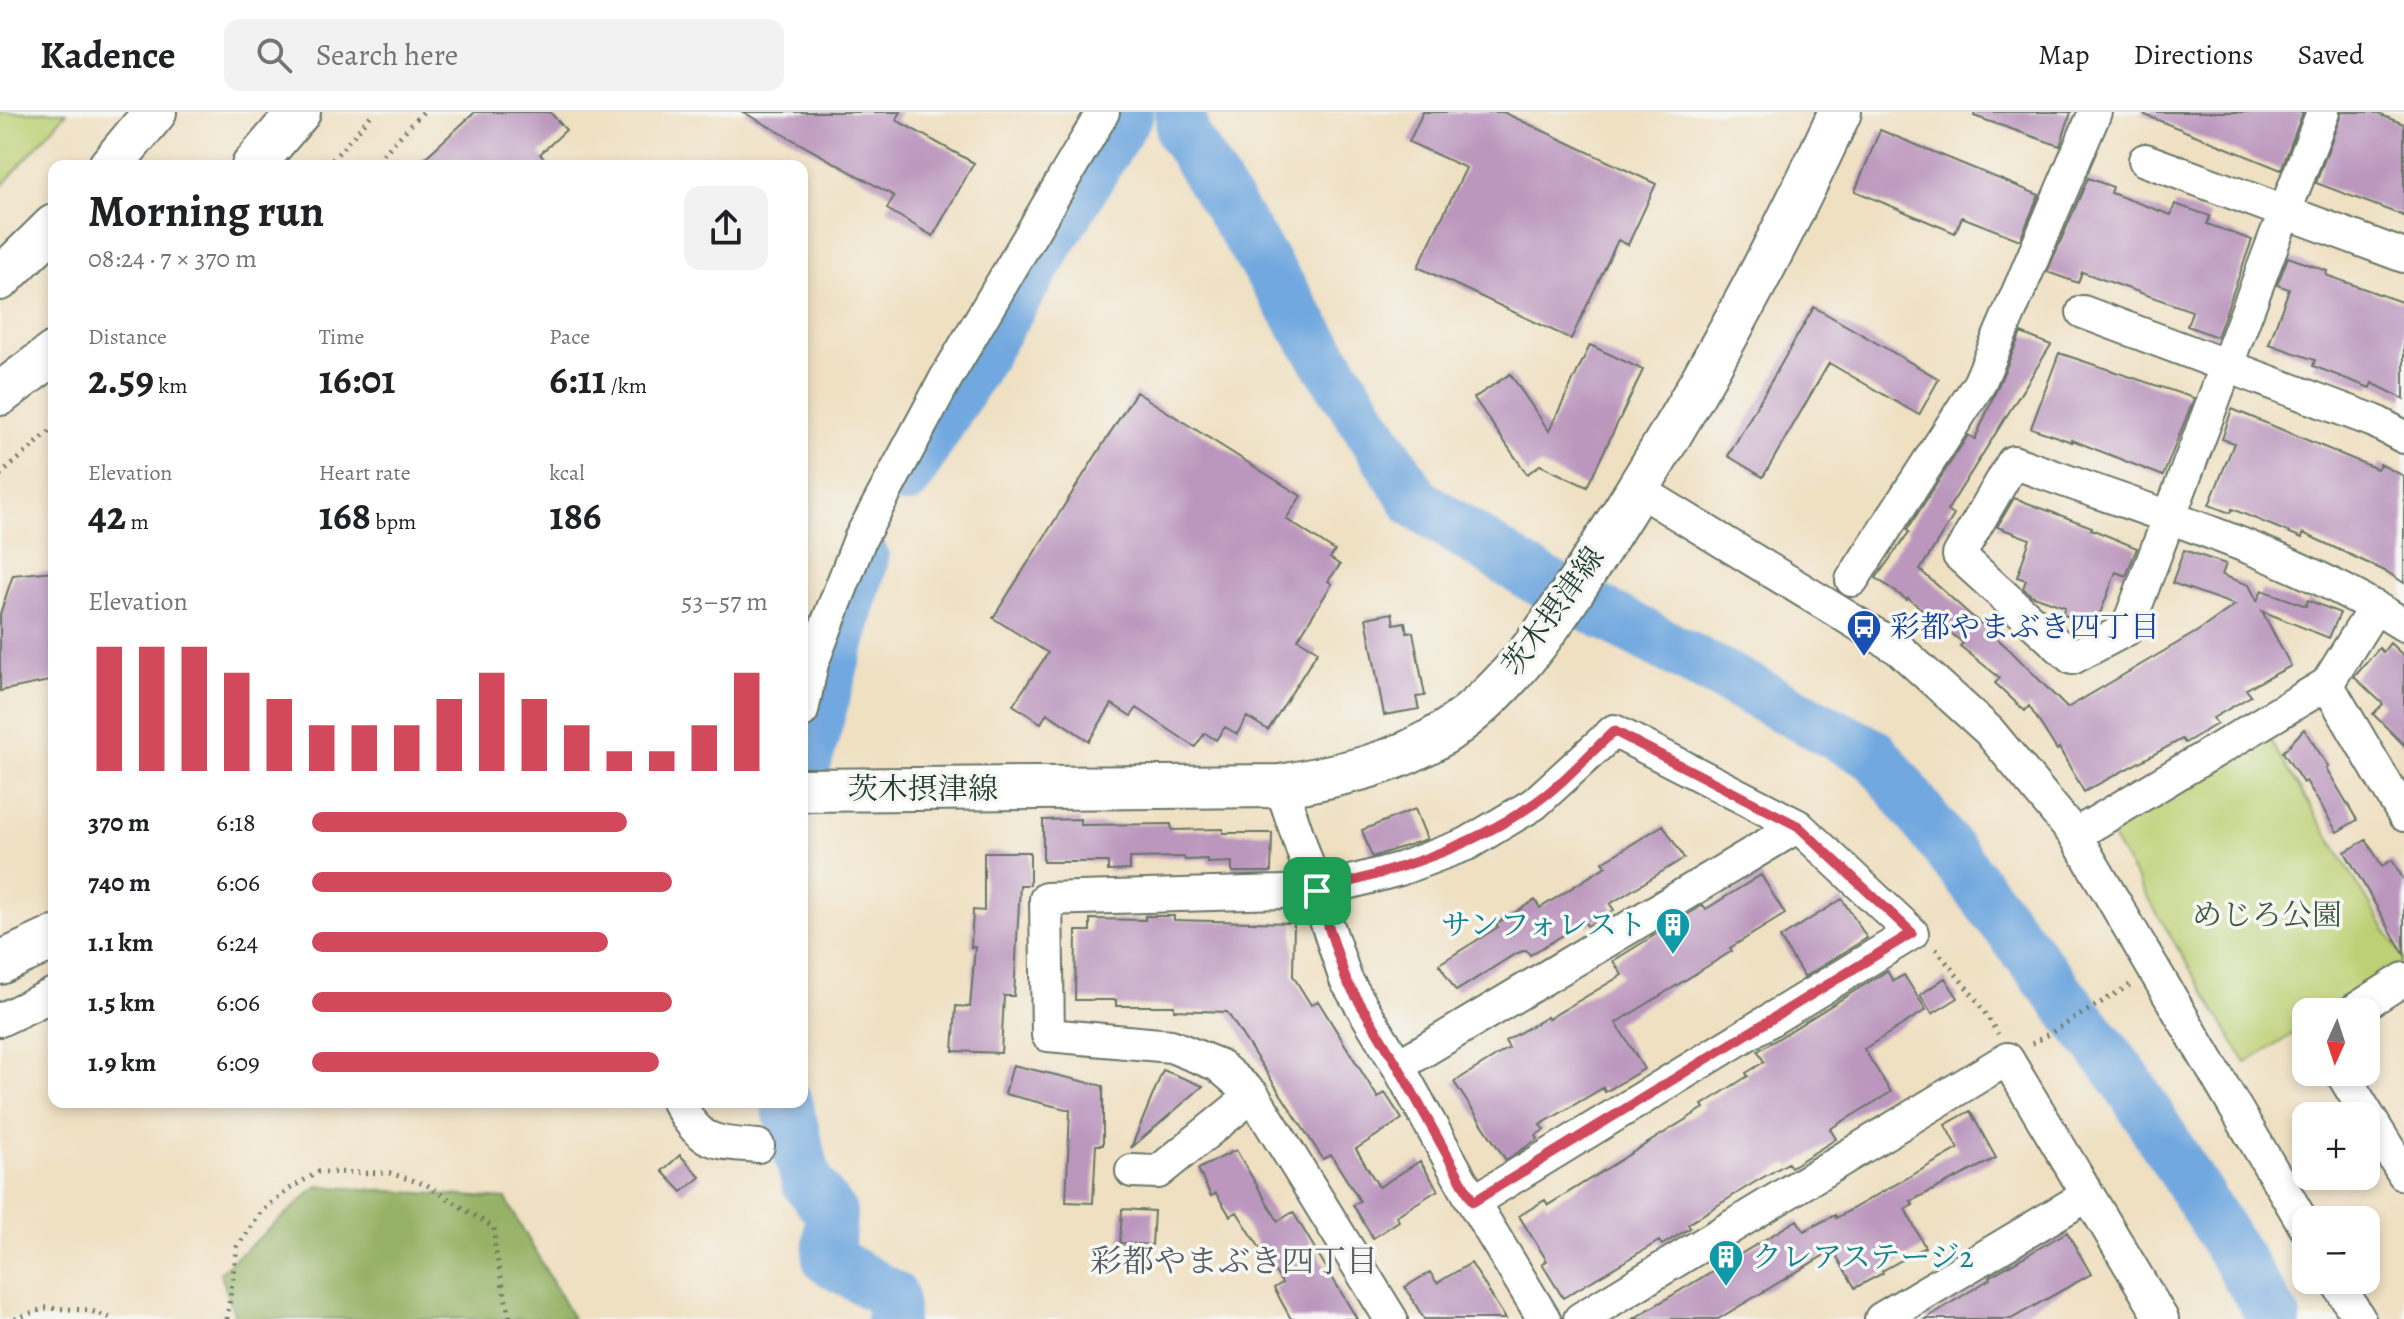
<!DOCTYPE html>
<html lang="en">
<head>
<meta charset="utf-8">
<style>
  body { margin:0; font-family:Alegreya,"Noto Serif JP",serif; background:#f2f2f2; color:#202124; height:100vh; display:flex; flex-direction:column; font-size:30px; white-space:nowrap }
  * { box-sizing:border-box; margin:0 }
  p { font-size:26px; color:#757577 }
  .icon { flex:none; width:44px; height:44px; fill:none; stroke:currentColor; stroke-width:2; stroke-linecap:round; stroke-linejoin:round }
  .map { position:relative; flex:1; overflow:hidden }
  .details { position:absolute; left:48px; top:48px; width:760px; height:948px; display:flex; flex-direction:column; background:#fff; border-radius:16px; box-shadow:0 4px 12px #0003 }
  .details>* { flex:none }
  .needle { width:52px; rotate:183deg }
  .fabs { position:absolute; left:2292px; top:886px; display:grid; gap:16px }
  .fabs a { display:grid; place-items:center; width:88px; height:88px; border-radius:16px; background:#fff; box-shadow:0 4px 12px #0003; font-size:40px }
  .pin { position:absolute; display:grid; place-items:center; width:68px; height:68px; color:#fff; margin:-34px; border-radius:16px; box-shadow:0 4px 12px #0006 }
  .round { display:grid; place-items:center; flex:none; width:84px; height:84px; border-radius:16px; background:#f2f2f2 }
  .summary { display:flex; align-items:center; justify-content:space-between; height:136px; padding:0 40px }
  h1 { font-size:44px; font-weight:700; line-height:60px }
  .metrics { display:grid; grid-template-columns:repeat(3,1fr); gap:12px; height:136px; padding:8px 40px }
  .metrics div { display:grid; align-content:center }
  .metrics b { font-size:40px; font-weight:700 }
  .metrics small { font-size:22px; font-weight:400 }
  .metrics p { font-size:22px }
  .chart { height:224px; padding:16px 40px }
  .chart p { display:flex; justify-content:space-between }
  .chart svg { width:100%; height:144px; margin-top:8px; stroke:#d1495b; stroke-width:6 }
  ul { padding:0 40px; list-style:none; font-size:26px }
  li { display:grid; grid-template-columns:128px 96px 1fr; align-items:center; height:60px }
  li i { height:20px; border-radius:10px; background:#d1495b }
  header { display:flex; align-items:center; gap:48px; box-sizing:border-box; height:112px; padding:0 40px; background:#fff; border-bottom:2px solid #e0e0e0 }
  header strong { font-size:38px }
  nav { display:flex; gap:44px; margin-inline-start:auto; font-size:28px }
  .search { width:560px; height:72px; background:#f2f2f2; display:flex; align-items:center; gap:20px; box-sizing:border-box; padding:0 28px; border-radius:16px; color:#757577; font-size:30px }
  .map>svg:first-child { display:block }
</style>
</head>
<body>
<header>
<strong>Kadence</strong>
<div class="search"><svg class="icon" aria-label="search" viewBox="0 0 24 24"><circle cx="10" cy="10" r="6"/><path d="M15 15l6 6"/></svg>Search here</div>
<nav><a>Map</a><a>Directions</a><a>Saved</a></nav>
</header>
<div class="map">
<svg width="2404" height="1207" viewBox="0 0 2404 1207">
  <rect width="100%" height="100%" fill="#f6f6f2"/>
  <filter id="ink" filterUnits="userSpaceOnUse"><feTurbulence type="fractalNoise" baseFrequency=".0125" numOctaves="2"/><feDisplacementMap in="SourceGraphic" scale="16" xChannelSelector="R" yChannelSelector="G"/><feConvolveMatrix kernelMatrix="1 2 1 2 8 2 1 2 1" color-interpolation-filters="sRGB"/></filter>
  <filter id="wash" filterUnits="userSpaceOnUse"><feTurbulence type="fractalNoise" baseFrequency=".006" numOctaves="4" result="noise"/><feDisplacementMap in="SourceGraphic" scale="32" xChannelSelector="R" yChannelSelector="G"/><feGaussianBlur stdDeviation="1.8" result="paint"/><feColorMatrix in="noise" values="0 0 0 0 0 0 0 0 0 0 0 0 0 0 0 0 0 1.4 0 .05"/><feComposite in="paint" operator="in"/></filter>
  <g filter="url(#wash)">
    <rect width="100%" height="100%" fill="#efe0c2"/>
    <path fill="#bed074" stroke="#6e8654" stroke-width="2" d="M0 0H67L0 76Z
      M2267 623 2404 848 2391 862 2329 900H2306V914L2246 951 2108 719Z"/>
    <path fill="#96b266" stroke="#5a784d" stroke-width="2" d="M318 1074 506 1087 573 1207H236L220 1160Z"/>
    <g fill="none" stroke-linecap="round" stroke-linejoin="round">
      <path stroke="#71a8df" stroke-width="52" d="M1181 0 1182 21 1416 390 1530 463 1875 643 2125 966 2275 1207
        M906 366 1128 0
        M806 650 863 445
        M786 990 807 1070 831 1101 828 1147 892 1184V1207"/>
    </g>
    <g id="blocks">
      <path fill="#bb97be" d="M475 0H550L566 18 540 42 550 54H416Z
        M743 0H901L896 8 974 51 933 124 887 97 894 84Z
        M1423 0H1503L1656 72 1628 133 1618 128 1571 227 1418 155 1466 56 1409 30Z
        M1975 0H2071L2060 34 1974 4Z
        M2138 0H2303L2281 58Z
        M2342 0H2373L2404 12V104L2316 71Z
        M1880 18 2039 83 2020 128 1962 105 1955 121 1855 79Z
        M2088 66 2113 75 2111 81 2171 103 2175 92 2210 104 2207 112 2252 128 2217 225 2187 214 2192 199 2082 160 2078 171 2047 160Z
        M2288 145 2327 159 2326 163 2404 191V287L2372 271 2370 276 2313 254 2315 248 2269 232 2289 177 2277 173Z
        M1814 195 1939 267 1919 303 1829 251 1763 365 1728 344Z
        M2021 221 2051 233 1947 399 1954 403 1920 458 2010 538 2067 596 2198 519 2235 493 2172 471 2184 438 2226 452 2222 463 2249 473 2257 489 2262 478 2306 494 2308 488 2340 501 2329 526 2262 499 2291 554 2246 577 2251 584 2213 606 2217 612 2185 631 2182 627 2084 680 2059 636 2057 638 2029 594 2025 599 1995 571 2000 566 1960 534 1963 531 1908 486 1907 488 1876 466 1909 420 1907 418 1968 323 1975 327Z
        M1590 233 1643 258 1587 375 1540 353 1527 362 1474 286 1510 262 1549 319Z
        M2059 241 2194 286 2163 364 2072 328V330L2031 316Z
        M1136 280 1301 384 1286 407 1335 439 1330 446 1340 453 1328 469 1332 472 1298 527 1318 539 1268 618 1247 605 1237 622 1225 615 1216 628 1205 621 1195 635 1137 596 1131 604 1112 592 1089 629 1047 601 1041 611 1013 593 1048 541 993 506Z
        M2232 297 2377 357 2380 352 2404 364V471L2387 460 2303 421 2302 426 2232 397 2230 401 2209 393 2234 331 2222 327Z
        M2014 386 2092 415 2091 417 2137 436 2126 464 2116 460 2096 512 2092 514 2062 502 2065 495 2031 483 2023 476 2026 468 2017 465 2030 427 1997 415Z
        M54 459V568L0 579V502L13 463Z
        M1392 501 1394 512 1405 510 1407 521 1413 520 1425 584 1416 585 1419 597 1384 603 1366 506Z
        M2390 531 2404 544V633L2373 602 2383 592 2354 565 2379 536 2383 540Z
        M2304 617 2328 654 2326 656 2357 708 2337 720 2306 669 2303 671 2283 640Z
        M1415 697 1427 727 1372 745 1362 718Z
        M1080 707V713L1171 712 1172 718 1223 717V721H1272L1271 760H1232V750L1208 751V747L1185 748 1184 745 1130 746V758L1108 759V750H1043V708Z
        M1663 713 1684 746 1610 792 1614 798 1587 814 1585 810 1530 843 1526 838 1515 842 1456 879 1439 852 1498 815 1496 812 1535 788 1540 796 1606 754 1603 750Z
        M2366 728 2382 754 2392 748 2404 768V842L2345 740Z
        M984 740H1030V773H1020L1014 884H1004L1001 941 953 939 956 894 970 895 975 835H971L973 798 984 799Z
        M1761 763 1785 802 1730 836 1732 839 1616 911 1644 957 1605 980 1603 976 1540 1013 1544 1018 1536 1023 1538 1027 1506 1048 1454 970 1509 936 1505 929 1547 905 1548 907 1622 863 1613 849 1703 793 1706 797Z
        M1842 787 1867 826 1804 865 1780 826Z
        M1145 804H1174V808L1294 811 1293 864 1311 893 1318 889 1378 986 1385 981 1402 1007 1356 1037 1379 1075 1420 1049 1438 1078 1396 1104 1399 1109 1373 1126 1353 1093 1360 1089 1331 1043 1323 1047 1227 900 1174 898V894H1116V888H1075L1076 819H1090V807L1145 808Z
        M1887 859 1893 869 1904 863 1926 898 1864 937 1891 980 1830 1017 1836 1027 1791 1055 1788 1051 1755 1070 1688 1112 1690 1116 1662 1133 1659 1129 1563 1186 1542 1152 1547 1149 1519 1104 1545 1088 1548 1093 1704 996 1702 993 1748 964 1746 961 1764 950 1758 939Z
        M1945 866 1958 886 1932 902 1920 883Z
        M1013 953 1103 974V1033H1096L1093 1091 1066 1090 1070 998 1005 982Z
        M1163 958 1203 974 1131 1036Z
        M1970 999 1996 1046 1911 1089 1913 1093 1905 1097 1925 1135 1882 1159 1883 1161 1855 1176 1833 1138 1718 1207H1633L1797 1108 1804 1119 1835 1103 1836 1106 1958 1037 1945 1013Z
        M1236 1038 1278 1109 1293 1100 1357 1207H1291L1274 1176 1282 1171 1237 1100 1230 1104 1216 1081 1211 1084 1198 1057Z
        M680 1043 700 1065 682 1080 662 1059Z
        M1122 1097 1154 1099 1152 1133 1120 1131Z
        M2067 1120 2091 1162 2011 1207H1925L1990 1167 1989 1165Z
        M1471 1151 1506 1207H1424L1405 1175 1430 1160 1437 1171Z"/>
    </g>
  </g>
  <g filter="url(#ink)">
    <use href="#blocks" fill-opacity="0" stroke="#687666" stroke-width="2"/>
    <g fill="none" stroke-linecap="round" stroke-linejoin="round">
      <defs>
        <path id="minor" d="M2323 0C2257 172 2192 344 2127 517L2072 546 1959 443 2013 350C2144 398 2286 438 2404 513
          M2145 48 2404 144
          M2083 200 2374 309 2404 325
          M1637 377 1899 537 1989 619 2075 723 2306 1116
          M1852 468 1979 272 2095 0
          M2327 572 2404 703
          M802 599 812 551 860 427 945 268 1103 0
          M1281 674 1346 868 1398 954 1473 1090 1544 1207
          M2075 723 2327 572 2375 495
          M2352 900 2404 867
          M0 908 54 882
          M1398 954 1798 714
          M2341 960 2404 1062
          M678 990C701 1033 713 1030 758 1034
          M1132 1059 1158 1060 1253 983
          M2336 1168 2359 1207
          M1391 1207 1253 983 1218 953 1171 934 1048 923 1046 787 1317 779 1400 757 1467 732 1534 692 1614 619 1798 714 1912 821 1473 1090
          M1580 1207 2007 947 2162 1207
          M1881 1207 2088 1083"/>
        <path id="major" d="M110 54 155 0
          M253 54 299 0
          M0 167 54 114
          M0 282 54 241
          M802 678 1281 674C1340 663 1396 653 1447 619 1525 566 1574 477 1624 399 1704 270 1777 138 1840 0
          M0 851 54 826"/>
      </defs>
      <use href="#minor" stroke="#687666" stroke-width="36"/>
      <use href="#major" stroke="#687666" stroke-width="46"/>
      <path stroke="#687666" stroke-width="5" stroke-dasharray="2 6" stroke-linecap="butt" d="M327 54 374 0
        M372 54 423 0
        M0 363 54 316
        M1936 837 1978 890 1998 922
        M2032 932 2130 873
        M15 1207 45 1196 89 1198 114 1207
        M227 1207 237 1135 263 1098 288 1078 318 1060 390 1061 427 1073 494 1116 495 1136 510 1207"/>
      <use href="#minor" stroke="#fff" stroke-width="32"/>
      <use href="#major" stroke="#fff" stroke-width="42"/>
    </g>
  </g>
  <g fill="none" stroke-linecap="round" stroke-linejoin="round" filter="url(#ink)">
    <defs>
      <path id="route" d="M1614 619 1798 714 1912 821 1473 1090 1398 954 1346 868 1317 779C1393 759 1466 738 1532 693 1562 673 1588 643 1614 619Z"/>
    </defs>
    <use href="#route" stroke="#fff" stroke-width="16"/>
    <use href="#route" stroke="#d1495b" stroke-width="10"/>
  </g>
  <defs>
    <symbol id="bus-pin" viewBox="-11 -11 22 30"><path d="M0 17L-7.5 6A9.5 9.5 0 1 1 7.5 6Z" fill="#1a4fb4" stroke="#f6f6f2"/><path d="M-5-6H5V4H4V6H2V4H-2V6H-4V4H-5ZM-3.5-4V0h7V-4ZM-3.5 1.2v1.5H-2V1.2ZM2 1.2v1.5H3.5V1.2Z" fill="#fff"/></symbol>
    <symbol id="building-pin" viewBox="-11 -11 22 30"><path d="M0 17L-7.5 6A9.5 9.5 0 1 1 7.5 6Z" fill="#0f9aa8" stroke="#f6f6f2"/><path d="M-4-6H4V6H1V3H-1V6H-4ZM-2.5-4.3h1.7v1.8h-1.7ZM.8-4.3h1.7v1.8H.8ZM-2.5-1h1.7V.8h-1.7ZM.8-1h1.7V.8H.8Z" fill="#fff"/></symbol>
  </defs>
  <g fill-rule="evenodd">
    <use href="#bus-pin" x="1844" y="495" width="40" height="54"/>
    <use href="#building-pin" x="1653" y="793" width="40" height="54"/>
    <use href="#building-pin" x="1706" y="1125" width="40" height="54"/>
  </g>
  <g text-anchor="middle" stroke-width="7" stroke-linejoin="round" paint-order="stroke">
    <g font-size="30" fill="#1f3d34" stroke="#f6f6f2">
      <text transform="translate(1553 499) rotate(-54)" y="10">茨木摂津線</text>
      <text x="923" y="687">茨木摂津線</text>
    </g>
    <g font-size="30" fill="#164399" stroke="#f6f6f2" text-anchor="start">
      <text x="1890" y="525">彩都やまぶき四丁目</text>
    </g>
    <g font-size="30" fill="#3f5a41" stroke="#f6f6f2">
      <text x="2267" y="813">めじろ公園</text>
    </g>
    <g font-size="30" fill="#0d838f" stroke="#f6f6f2" text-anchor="end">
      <text x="1647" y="823">サンフォレスト</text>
      <text x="1752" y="1155" text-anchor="start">クレアステージ2</text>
    </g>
    <g font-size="32" fill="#565c64" stroke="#f6f6f2">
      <text x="1234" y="1160">彩都やまぶき四丁目</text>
    </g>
  </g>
</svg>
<div class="fabs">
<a><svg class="needle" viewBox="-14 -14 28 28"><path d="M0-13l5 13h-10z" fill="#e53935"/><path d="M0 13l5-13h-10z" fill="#757577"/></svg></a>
<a>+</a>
<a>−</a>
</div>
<div class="pin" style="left:1317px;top:779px;background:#1e9e55"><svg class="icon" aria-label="arrive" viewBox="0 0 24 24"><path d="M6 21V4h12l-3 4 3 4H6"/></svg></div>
<section class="details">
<div class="summary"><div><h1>Morning run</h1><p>08:24 · 7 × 370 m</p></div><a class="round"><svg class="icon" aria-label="share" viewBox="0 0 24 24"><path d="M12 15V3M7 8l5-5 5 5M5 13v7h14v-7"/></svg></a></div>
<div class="metrics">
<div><p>Distance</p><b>2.59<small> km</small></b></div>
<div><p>Time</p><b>16:01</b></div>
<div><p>Pace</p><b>6:11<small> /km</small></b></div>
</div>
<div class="metrics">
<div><p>Elevation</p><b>42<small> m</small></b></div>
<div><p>Heart rate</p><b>168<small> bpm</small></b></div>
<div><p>kcal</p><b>186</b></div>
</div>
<div class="chart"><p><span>Elevation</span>53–57 m</p>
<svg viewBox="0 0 160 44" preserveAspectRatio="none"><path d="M5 44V6M15 44V6M25 44V6M35 44V14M45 44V22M55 44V30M65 44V30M75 44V30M85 44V22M95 44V14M105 44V22M115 44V30M125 44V38M135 44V38M145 44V30M155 44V14"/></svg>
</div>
<ul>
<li><b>370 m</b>6:18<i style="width:69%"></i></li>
<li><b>740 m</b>6:06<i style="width:79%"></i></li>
<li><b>1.1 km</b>6:24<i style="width:65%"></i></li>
<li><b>1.5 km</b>6:06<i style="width:79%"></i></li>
<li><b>1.9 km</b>6:09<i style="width:76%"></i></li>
</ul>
</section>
</div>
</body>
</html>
